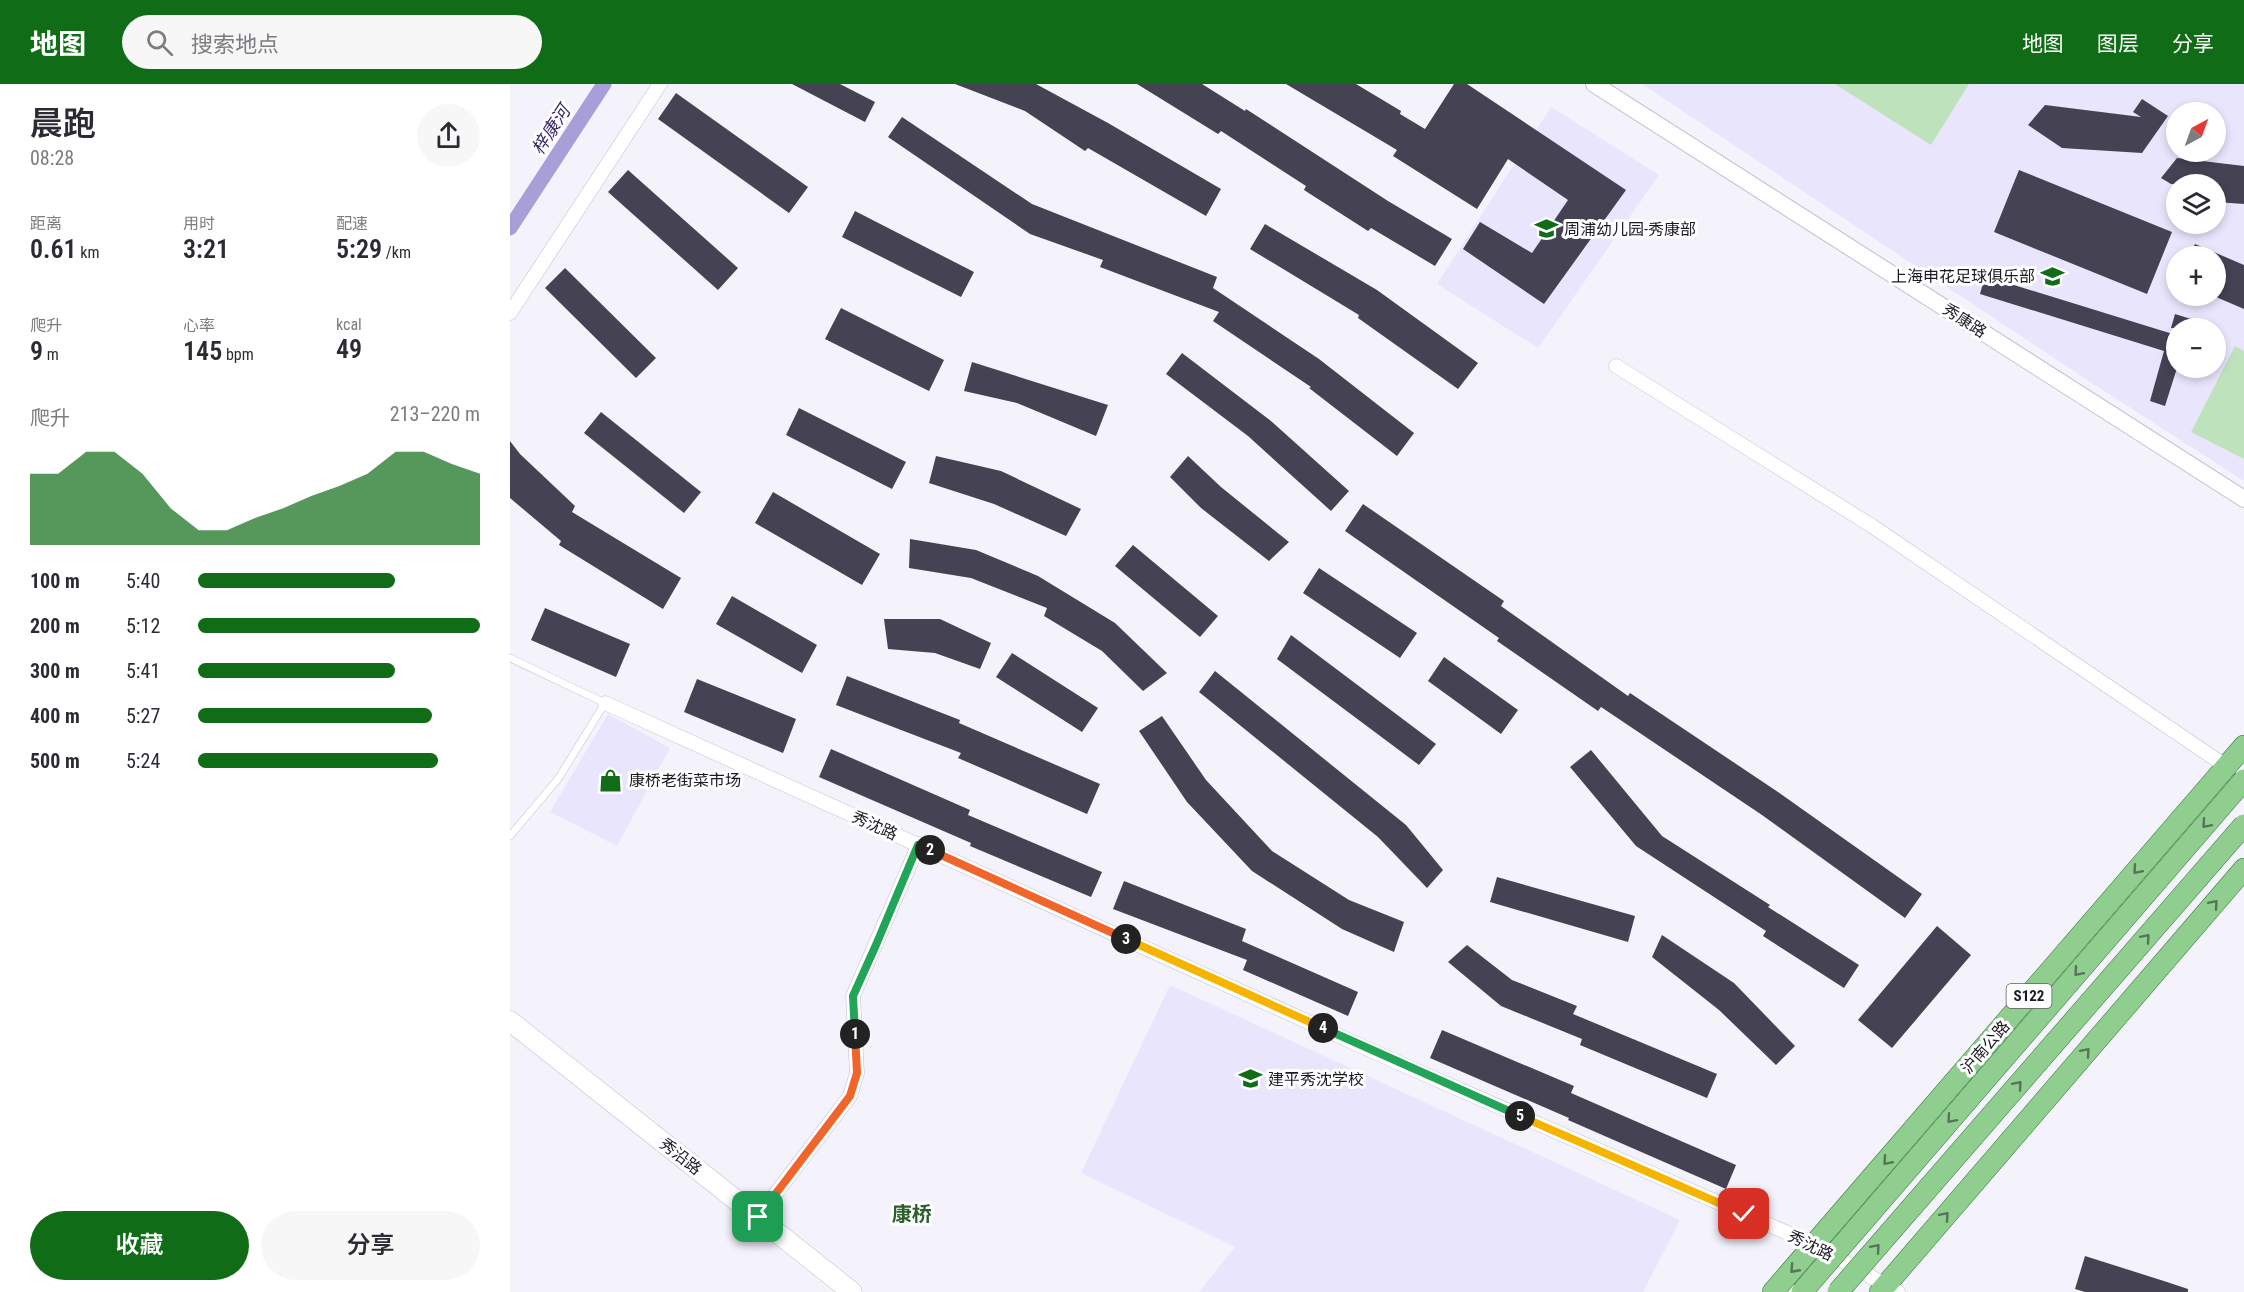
<!DOCTYPE html>
<html lang="zh">
<head>
<meta charset="utf-8">
<style>
  body { margin:0; font-family:"Roboto Condensed","Noto Sans SC",sans-serif; background:#f7f7f7; color:#2b2b33; height:100vh; display:flex; flex-direction:column; font-size:22px; white-space:nowrap }
  * { box-sizing:border-box; margin:0 }
  p { font-size:20px; color:#7c7c81 }
  .icon { flex:none; width:33px; height:33px; fill:none; stroke:currentColor; stroke-width:2; stroke-linecap:round; stroke-linejoin:round }
  .map { position:relative; flex:1; overflow:hidden }
  .side { display:flex; flex-direction:column; background:#fff; width:510px }
  .side>* { flex:none }
  .needle { width:39px; rotate:41deg }
  .buttons { position:absolute; left:1656px; top:18px; display:grid; gap:12px }
  .buttons a { display:grid; place-items:center; width:60px; height:60px; border-radius:50%; background:#fff; box-shadow:0 3px 9px #0003; font-size:30px }
  .pin { position:absolute; display:grid; place-items:center; width:51px; height:51px; color:#fff; margin:-26px; border-radius:12px; box-shadow:0 3px 9px #0006 }
  .km { position:absolute; width:30px; height:30px; margin:-15px; border-radius:50%; background:#222; color:#fff; font-size:16px; line-height:30px; text-align:center }
  .round { display:grid; place-items:center; flex:none; width:63px; height:63px; border-radius:32px; background:#f7f7f7 }
  .head { display:flex; align-items:center; justify-content:space-between; height:102px; padding:0 30px }
  h1 { font-size:33px; font-weight:600; line-height:45px }
  .stats { display:grid; grid-template-columns:repeat(3,1fr); gap:9px; height:102px; padding:6px 30px }
  .stats div { display:grid; align-content:center }
  .stats b { font-size:26px; font-weight:600 }
  .stats small { font-size:16px; font-weight:400 }
  .stats p { font-size:16px }
  .chart { height:168px; padding:12px 30px }
  .chart p { display:flex; justify-content:space-between }
  .chart svg { width:100%; height:108px; margin-top:6px; fill:#106c16; opacity:.7 }
  .action { display:flex; gap:12px; margin-top:auto; padding:12px 30px }
  .action a { flex:1; height:69px; border-radius:36px; background:#106c16; color:#fff; font-size:24px; font-weight:600; line-height:69px; text-align:center }
  .action a+a { background:#f7f7f7; color:#2b2b33 }
  ul { padding:0 30px; list-style:none; font-size:20px }
  li { display:grid; grid-template-columns:96px 72px 1fr; align-items:center; height:45px }
  li i { height:15px; border-radius:8px; background:#106c16 }
  header { display:flex; align-items:center; gap:36px; box-sizing:border-box; height:84px; padding:0 30px; background:#106c16; color:#fff }
  header strong { font-size:28px }
  nav { display:flex; gap:33px; margin-inline-start:auto; font-size:21px }
  .search { width:420px; height:54px; background:#f7f7f7; display:flex; align-items:center; gap:15px; box-sizing:border-box; padding:0 21px; border-radius:33px; color:#7c7c81; font-size:22px }
  main { display:flex; flex:1; min-height:0 }
  .map>svg:first-child { display:block }
</style>
</head>
<body>
<header>
<strong>地图</strong>
<div class="search"><svg class="icon" aria-label="search" viewBox="0 0 24 24"><circle cx="10" cy="10" r="6"/><path d="M15 15l6 6"/></svg>搜索地点</div>
<nav><a>地图</a><a>图层</a><a>分享</a></nav>
</header>
<main>
<section class="side">
<div class="head"><div><h1>晨跑</h1><p>08:28</p></div><a class="round"><svg class="icon" aria-label="share" viewBox="0 0 24 24"><path d="M12 15V3M7 8l5-5 5 5M5 13v7h14v-7"/></svg></a></div>
<div class="stats">
<div><p>距离</p><b>0.61<small> km</small></b></div>
<div><p>用时</p><b>3:21</b></div>
<div><p>配速</p><b>5:29<small> /km</small></b></div>
</div>
<div class="stats">
<div><p>爬升</p><b>9<small> m</small></b></div>
<div><p>心率</p><b>145<small> bpm</small></b></div>
<div><p>kcal</p><b>49</b></div>
</div>
<div class="chart"><p><span>爬升</span>213–220 m</p>
<svg viewBox="0 0 160 44" preserveAspectRatio="none"><path d="M0 44V15L10 15L20 6L30 6L40 15L50 29L60 38L70 38L80 33L90 29L100 24L110 20L120 15L130 6L140 6L150 11L160 15V44z"/></svg>
</div>
<ul>
<li><b>100 m</b>5:40<i style="width:70%"></i></li>
<li><b>200 m</b>5:12<i style="width:100%"></i></li>
<li><b>300 m</b>5:41<i style="width:70%"></i></li>
<li><b>400 m</b>5:27<i style="width:83%"></i></li>
<li><b>500 m</b>5:24<i style="width:85%"></i></li>
</ul>
<div class="action"><a>收藏</a><a>分享</a></div>
</section>
<div class="map">
<svg width="1734" height="1208" viewBox="0 0 1734 1208">
  <rect width="100%" height="100%" fill="#f4f3fc"/>
  <path fill="#e8e5fd" fill-rule="evenodd" d="M1132 0H1734V397L1574 294ZM1666 28H1706V68H1666ZM1666 100H1706V140H1666ZM1666 172H1706V212H1666ZM1666 244H1706V284H1666Z
    M1041 23 1149 91 1028 264 927 200Z
    M98 630 160 664 107 762 40 728Z
    M660 901 1170 1136 1133 1208H689L725 1163 571 1089Z"/>
  <path fill="#bee3bc" d="M1325 0H1459L1421 61Z
    M1725 262 1734 267V375L1681 348Z"/>
  <g fill="none" stroke-linecap="round" stroke-linejoin="round">
    <path stroke="#a89ed8" stroke-width="15" d="M0 144 94 0"/>
  </g>
  <path fill="#454254" d="M282 0H330L365 18 355 38Z
    M445 0H526L598 39 711 105 696 132 578 64 575 67 515 27Z
    M627 0H692L735 27 736 25 878 117 942 155 925 182 861 144 858 147 794 106 796 102 711 47 708 50Z
    M776 0H846L891 27 890 30 915 45 944 0H957L1116 106 1034 220 953 165 970 138 1022 169 1058 116 998 75 967 125 883 72 887 66Z
    M166 9 298 103 279 129 148 35Z
    M1632 15 1658 32 1632 69 1552 64 1518 41 1535 21 1631 33 1623 28Z
    M392 33 522 120 707 193 703 204 809 275 904 349 887 372 799 304 801 303 703 237 709 228 590 183 593 176 520 150 378 53Z
    M1667 74 1734 82V120L1706 118V100H1661L1651 94Z
    M118 86 228 184 208 206 98 108Z
    M1509 86 1662 148 1637 210 1484 148Z
    M345 127 464 188 451 213 332 153Z
    M755 140 867 206 968 279 948 305 848 234 849 231 740 165Z
    M1685 160 1734 181V225L1706 213V172H1679Z
    M55 184 146 274 126 294 35 204Z
    M1475 192 1666 251 1667 284 1655 322 1640 317 1654 267 1470 210Z
    M331 224 434 276 419 307 315 255Z
    M1665 230 1681 235 1678 244H1661Z
    M672 269 761 337 839 407 821 427 738 352 656 290Z
    M462 278 598 321 586 352 507 319 454 307Z
    M289 324 396 378 382 405 276 351Z
    M91 328 191 408 174 429 74 349Z
    M0 357 10 370 65 422 62 428 171 494 153 525 49 461 51 457 0 414Z
    M426 372 491 387 571 425 556 452 484 420 419 399Z
    M678 372 711 403 779 458 759 477 691 424 660 393Z
    M263 408 370 470 352 501 245 439Z
    M853 420 994 517 991 522 1118 612 1120 609 1268 708 1412 810 1395 834 1252 731 1091 623 1088 627 987 557 989 554 835 447Z
    M400 455 466 466 528 492 605 539 657 589 633 607 592 567 534 532 537 524 461 494 399 484Z
    M623 461 708 532 690 553 605 482Z
    M809 484 907 549 890 574 793 509Z
    M222 512 307 561 292 589 206 540Z
    M35 524 120 560 106 593 21 556Z
    M374 535H430L481 559 470 585 425 569 378 565Z
    M781 551 926 660 909 681 767 575Z
    M502 569 588 624 572 648 486 593Z
    M934 573 1008 626 991 650 918 597Z
    M705 587 896 741 933 786 917 804 868 753 689 608Z
    M337 592 450 636 449 639 590 700 577 730 448 674 451 669 326 621Z
    M187 595 286 635 273 669 174 628Z
    M652 632 696 696 762 767 839 816 894 838 884 868 832 845 742 787 677 718 629 647Z
    M321 665 460 726 458 731 592 788 581 813 460 762 461 759 309 693Z
    M1081 666 1152 752 1260 821 1258 823 1349 881 1334 904 1253 852 1256 847 1126 762 1060 683Z
    M987 793 1125 832 1118 858 980 818Z
    M614 797 736 845 732 857 848 908 838 932 733 886 737 876 603 825Z
    M1427 842 1461 871 1382 964 1348 936Z
    M1152 851 1224 899 1285 962 1266 981 1209 926 1142 873Z
    M957 861 1002 896 1067 922 1063 930 1207 990 1197 1014 1070 961 1072 955 991 922 938 878Z
    M932 946 1064 1002 1061 1009 1226 1081 1216 1105 1058 1036 1059 1034 920 974Z
    M1575 1172 1657 1198 1678 1205V1208H1575L1565 1205Z"/>
  <g fill="none" stroke-linecap="round" stroke-linejoin="round">
    <defs>
      <path id="service" d="M0 574 95 619 48 695 0 752"/>
      <path id="minor" d="M0 229 150 0
        M1106 282 1362 442 1717 683
        M95 619 880 975 1305 1161 1388 1208
        M248 1133 340 1012 347 989 343 912 409 760"/>
      <path id="tertiary" d="M1084 0 1734 415"/>
      <path id="secondary" d="M0 937 342 1208"/>
      <path id="primary" d="M1263 1208 1734 662
        M1370 1208 1734 785"/>
    </defs>
    <use href="#service" stroke="#c1bed4" stroke-width="8"/>
    <use href="#minor" stroke="#c1bed4" stroke-width="15"/>
    <use href="#tertiary" stroke="#c1bed4" stroke-width="18"/>
    <use href="#secondary" stroke="#c1bed4" stroke-width="21"/>
    <use href="#primary" stroke="#367a39" stroke-width="22"/>
    <use href="#service" stroke="#fff" stroke-width="7"/>
    <use href="#minor" stroke="#fff" stroke-width="14"/>
    <use href="#tertiary" stroke="#fff" stroke-width="16"/>
    <use href="#secondary" stroke="#fff" stroke-width="20"/>
    <use href="#primary" stroke="#8fce8f" stroke-width="21"/>
    <defs>
      <path id="primary-bridge" d="M1292 1208 1734 696
        M1328 1208 1734 741"/>
    </defs>
    <use href="#primary-bridge" stroke="#367a39" stroke-width="22" stroke-linecap="butt"/>
    <use href="#primary-bridge" stroke="#8fce8f" stroke-width="21"/>
  </g>
  <defs><path id="oneway-chevron" d="M-2-3.5L2.5 0L-2 3.5" fill="none" stroke-width="1.6" stroke-linecap="round" stroke-linejoin="round" transform="scale(1.5)"/></defs>
  <g stroke="#557458">
    <use href="#oneway-chevron" transform="translate(1696 740) rotate(131)"/>
    <use href="#oneway-chevron" transform="translate(1627 786) rotate(131)"/>
    <use href="#oneway-chevron" transform="translate(1704 820) rotate(-49)"/>
    <use href="#oneway-chevron" transform="translate(1636 854) rotate(-49)"/>
    <use href="#oneway-chevron" transform="translate(1568 888) rotate(131)"/>
    <use href="#oneway-chevron" transform="translate(1576 968) rotate(-49)"/>
    <use href="#oneway-chevron" transform="translate(1508 1001) rotate(-49)"/>
    <use href="#oneway-chevron" transform="translate(1441 1035) rotate(131)"/>
    <use href="#oneway-chevron" transform="translate(1377 1077) rotate(131)"/>
    <use href="#oneway-chevron" transform="translate(1435 1132) rotate(-49)"/>
    <use href="#oneway-chevron" transform="translate(1366 1164) rotate(-49)"/>
    <use href="#oneway-chevron" transform="translate(1284 1185) rotate(132)"/>
  </g>
  <g fill="none" stroke-linecap="round" stroke-linejoin="round">
    <defs>
      <path id="split-1" d="M248 1133 340 1012 347 989 345 950"/>
      <path id="split-2" d="M345 950 343 912 366 861 408 761 420 766"/>
      <path id="split-3" d="M420 766 616 855"/>
      <path id="split-4" d="M616 855 813 944"/>
      <path id="split-5" d="M813 944 1010 1032"/>
      <path id="split-6" d="M1010 1032 1234 1130"/>
    </defs>
    <use href="#split-1" stroke="#fff" stroke-width="12"/>
    <use href="#split-2" stroke="#fff" stroke-width="12"/>
    <use href="#split-3" stroke="#fff" stroke-width="12"/>
    <use href="#split-4" stroke="#fff" stroke-width="12"/>
    <use href="#split-5" stroke="#fff" stroke-width="12"/>
    <use href="#split-6" stroke="#fff" stroke-width="12"/>
    <use href="#split-1" stroke="#f0652b" stroke-width="8"/>
    <use href="#split-2" stroke="#22a559" stroke-width="8"/>
    <use href="#split-3" stroke="#f0652b" stroke-width="8"/>
    <use href="#split-4" stroke="#f5b400" stroke-width="8"/>
    <use href="#split-5" stroke="#22a559" stroke-width="8"/>
    <use href="#split-6" stroke="#f5b400" stroke-width="8"/>
  </g>
  <defs>
    <symbol id="school-bare" viewBox="-9 -9 18 18"><path d="M0-5L7-2L0 1L-7-2ZM-4 1L0 2.5L4 1V4Q0 6-4 4Z" fill="#106c16" stroke="#fff" stroke-width="2.5" paint-order="stroke"/></symbol>
    <symbol id="shop-bare" viewBox="-9 -9 18 18"><path d="M-5-2.5h2.3a2.7 3.5 0 0 1 5.4 0H5L5.5 6h-11ZM-1.5-2.5h3a1.5 2.3 0 0 0-3 0Z" fill="#106c16" stroke="#fff" stroke-width="2.5" paint-order="stroke"/></symbol>
  </defs>
  <g fill-rule="evenodd">
    <use href="#school-bare" x="1020" y="128" width="33" height="33"/>
    <use href="#school-bare" x="1526" y="176" width="33" height="33"/>
    <use href="#shop-bare" x="84" y="680" width="33" height="33"/>
    <use href="#school-bare" x="724" y="978" width="33" height="33"/>
  </g>
  <g text-anchor="middle" stroke-width="6" stroke-linejoin="round" paint-order="stroke">
    <rect fill="#fff" stroke="#5f5f64" stroke-width="1.5" x="1496.5" y="900" width="45" height="24" rx="4.5"/>
    <g font-size="15" font-weight="bold" fill="#1b1a22">
      <text x="1519" y="917">S122</text>
    </g>
    <g font-size="16" fill="#1b1a22" stroke="#fff" text-anchor="start">
      <text x="1054" y="151">周浦幼儿园-秀康部</text>
      <text x="1525" y="198" text-anchor="end">上海申花足球俱乐部</text>
      <text x="119" y="702">康桥老街菜市场</text>
      <text x="758" y="1001">建平秀沈学校</text>
    </g>
    <g font-size="16" fill="#1b1a22" stroke="#fff">
      <text transform="translate(1455 236) rotate(33)" y="6">秀康路</text>
      <text transform="translate(365 741) rotate(24)" y="6">秀沈路</text>
      <text transform="translate(1475 963) rotate(-49)" y="6">沪南公路</text>
      <text transform="translate(171 1072) rotate(38)" y="6">秀沿路</text>
      <text transform="translate(1301 1161) rotate(26)" y="6">秀沈路</text>
    </g>
    <g font-size="18" font-style="italic" fill="#331e63" stroke="#fff">
      <text transform="translate(41 46) rotate(-57)" y="6">梓康河</text>
    </g>
    <g font-size="20" font-weight="bold" fill="#2b5f2b" stroke="#fff">
      <text x="402" y="1137">康桥</text>
    </g>
  </g>
</svg>
<div class="buttons">
<a><svg class="needle" viewBox="-14 -14 28 28"><path d="M0-13l5 13h-10z" fill="#e53935"/><path d="M0 13l5-13h-10z" fill="#7c7c81"/></svg></a>
<a><svg class="icon" aria-label="layers" viewBox="0 0 24 24"><path d="M12 4l9 5-9 5-9-5zM3 14l9 5 9-5"/></svg></a>
<a>+</a>
<a>−</a>
</div>
<div class="pin" style="left:248px;top:1133px;background:#1e9e55"><svg class="icon" aria-label="arrive" viewBox="0 0 24 24"><path d="M6 21V4h12l-3 4 3 4H6"/></svg></div>
<div class="pin" style="left:1234px;top:1130px;background:#d93025"><svg class="icon" aria-label="check" viewBox="0 0 24 24"><path d="M5 12l5 5 9-10"/></svg></div>
<b class="km" style="left:345px;top:950px">1</b>
<b class="km" style="left:420px;top:766px">2</b>
<b class="km" style="left:616px;top:855px">3</b>
<b class="km" style="left:813px;top:944px">4</b>
<b class="km" style="left:1010px;top:1032px">5</b>
</div>
</main>
</body>
</html>
